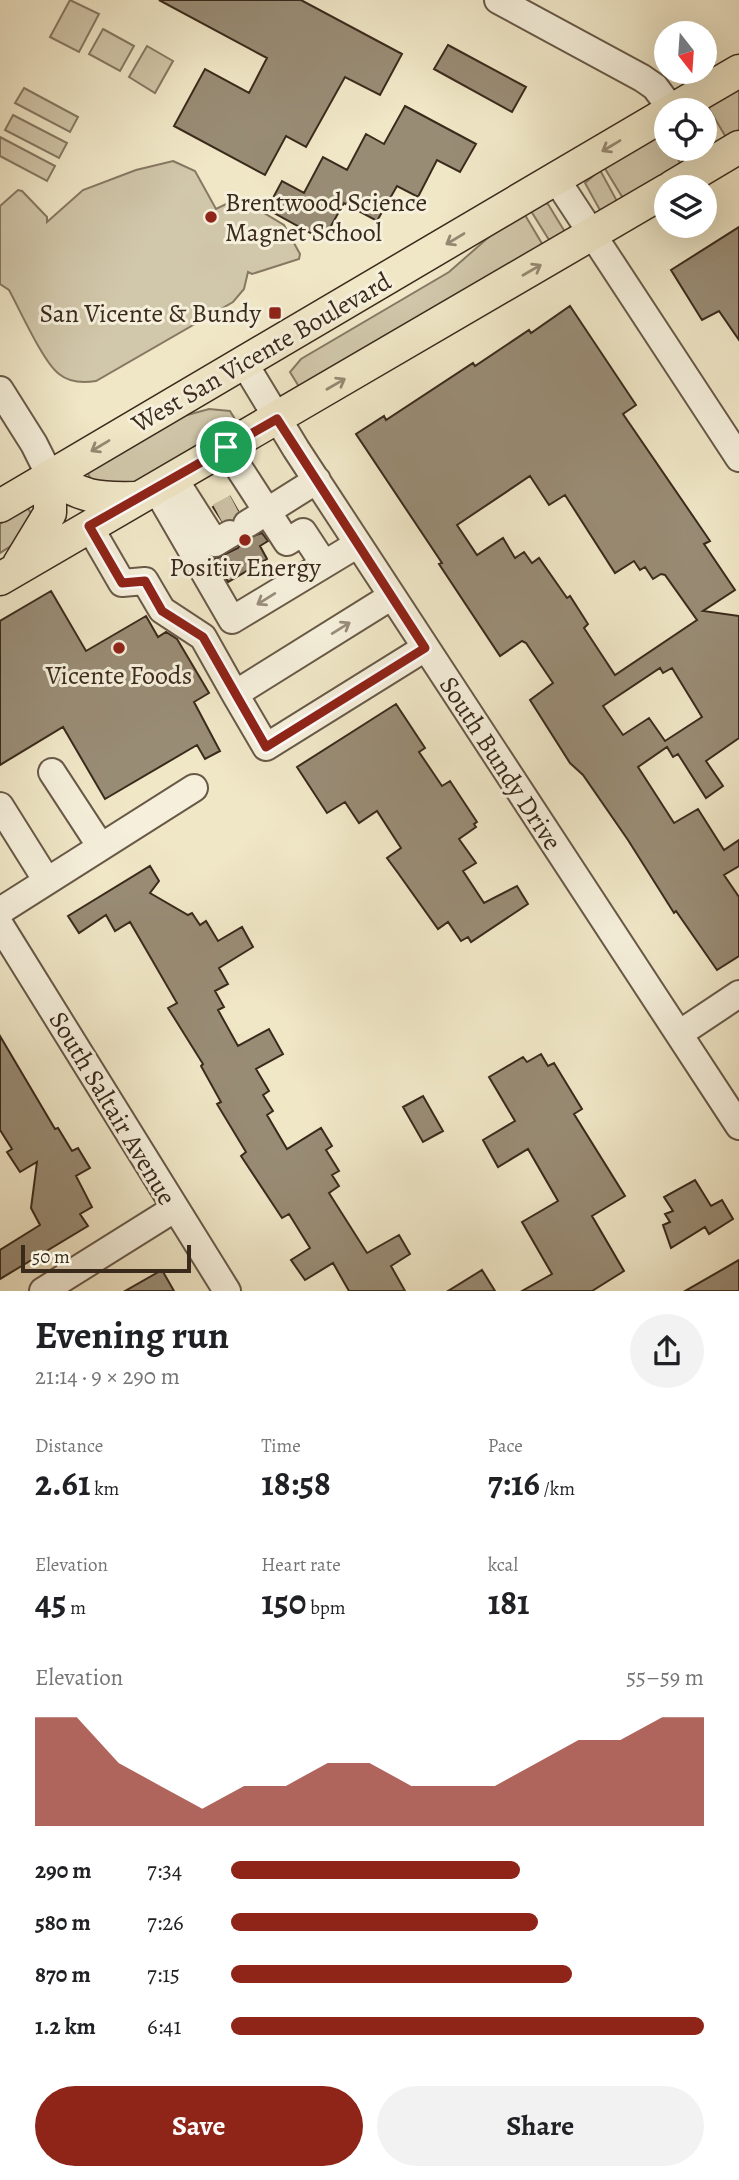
<!DOCTYPE html>
<html lang="en">
<head>
<meta charset="utf-8">
<style>
  body { margin:0; font-family:Alegreya,serif; background:#f2f2f2; color:#202124; height:100vh; display:flex; flex-direction:column; font-size:26px; white-space:nowrap }
  * { box-sizing:border-box; margin:0 }
  p { font-size:23px; color:#757577 }
  .icon { flex:none; width:38px; height:38px; fill:none; stroke:currentColor; stroke-width:2; stroke-linecap:round; stroke-linejoin:round }
  .map { position:relative; height:1291px; overflow:hidden }
  .drawer { display:flex; flex-direction:column; background:#fff; flex:1 }
  .drawer>* { flex:none }
  .needle { width:46px; rotate:163deg }
  .buttons { position:absolute; left:654px; top:21px; display:grid; gap:14px }
  .buttons a { display:grid; place-items:center; width:63px; height:63px; border-radius:50%; background:#fff; box-shadow:0 7px 28px #0002; font-size:35px }
  .scale { position:absolute; left:21px; bottom:18px; width:170px; box-sizing:border-box; padding-left:7px; border:4px solid #3a2a1c; border-top:0; font-size:19px; line-height:24px; white-space:nowrap; color:#3a2a1c; -webkit-text-stroke:5px #f5efdb; paint-order:stroke }
  .pin { position:absolute; display:grid; place-items:center; width:60px; height:60px; color:#fff; margin:-30px; border:4px solid #fff; border-radius:50%; box-shadow:0 2px 7px #0007 }
  .round { display:grid; place-items:center; flex:none; width:74px; height:74px; border-radius:37px; background:#f2f2f2 }
  .overview { display:flex; align-items:center; justify-content:space-between; height:119px; padding:0 35px }
  h1 { font-size:38px; font-weight:600; line-height:52px }
  .metrics { display:grid; grid-template-columns:repeat(3,1fr); gap:10px; height:119px; padding:7px 35px }
  .metrics div { display:grid; align-content:center }
  .metrics b { font-size:35px; font-weight:600 }
  .metrics small { font-size:19px; font-weight:400 }
  .metrics p { font-size:19px }
  .chart { height:196px; padding:14px 35px }
  .chart p { display:flex; justify-content:space-between }
  .chart svg { width:100%; height:126px; margin-top:7px; fill:#8f2418; opacity:.7 }
  .action { display:flex; gap:14px; margin-top:auto; padding:14px 35px }
  .action a { flex:1; height:80px; border-radius:42px; background:#8f2418; color:#fff; font-size:28px; font-weight:600; line-height:80px; text-align:center }
  .action a+a { background:#f2f2f2; color:#202124 }
  ul { padding:0 35px; list-style:none; font-size:23px }
  li { display:grid; grid-template-columns:112px 84px 1fr; align-items:center; height:52px }
  li i { height:18px; border-radius:9px; background:#8f2418 }
  .map>svg:first-child { display:block }
</style>
</head>
<body>
<div class="map">
<svg width="739" height="1291" viewBox="0 0 739 1291">
  <rect width="100%" height="100%" fill="#f0e7c7"/>
  <filter id="stains"><feTurbulence type="fractalNoise" baseFrequency=".00286" numOctaves="4"/><feColorMatrix values="0 0 0 0 .2 0 0 0 0 .09 0 0 0 0 .02 0 0 0 .5 -.17"/></filter>
  <radialGradient id="worn" r=".72"><stop offset=".6" stop-color="#630" stop-opacity="0"/><stop offset="1" stop-color="#630" stop-opacity=".3"/></radialGradient>
  <path fill="#d1c7aa" stroke="#867863" stroke-width="2" d="M70 0 99 14 79 52 50 37Z
    M103 29 134 46 120 71 89 54Z
    M147 46 173 61 155 93 129 77Z
    M24 88 78 117 70 132 15 103Z
    M739 88V132L727 139 708 107Z
    M13 115 67 143 59 158 5 130Z
    M663 133 667 149H672L682 166 624 200 604 167Z
    M0 137 55 166 47 181 0 156Z
    M173 161 195 171 216 209 239 198 284 225 300 254 299 259 252 274 248 272 244 289 233 302 96 381C83 383 70 383 59 374 43 362 20 310 9 290L0 284V206L18 190 22 191 47 217V222L83 190 136 170Z
    M600 170 618 203 601 212 585 183Z
    M544 203 548 204 565 232 551 243 531 211Z
    M525 215 544 247 301 390 290 372 301 359 449 272 490 236Z
    M209 409 230 411 239 426 143 481 124 485 93 483 87 472 180 417Z
    M28 508 35 521 25 537 0 553V524Z"/>
  <path fill="#998c75" stroke="#3a2a1c" stroke-width="2" fill-rule="evenodd" d="M159 0H301L402 54 380 95 345 77 306 147 286 136 265 175 174 126 205 69 249 93 267 58Z
    M448 45 526 87 512 112 434 69Z
    M405 106 476 144 460 172 437 160 418 197 397 186 377 221 344 203 323 240 267 209 282 181 304 193 323 157 347 170 366 134 384 144Z
    M739 227V340L719 311 702 320 671 270Z
    M570 306 636 405 623 414 710 541 704 544 735 590 703 611 739 616V738L706 761 723 786 706 798 678 754 673 757 667 747 638 767 674 823 698 809 724 850 739 840V866L724 875 739 897V956L717 970 676 911 674 913 628 840 583 775 570 763 530 700 553 683 526 643 522 641 500 656 439 564 442 563 356 434 384 416 386 420 473 363 475 366 529 330 531 333ZM530 476 549 505 565 495 615 573 634 561 640 570 645 567 653 579 661 574 665 575 697 620 615 675 584 628 588 624 570 596 567 598 539 558 532 563 524 552 515 558 503 538 477 555 457 525ZM660 668 663 673 672 668 702 717 665 741 649 718 623 735 603 706Z
    M230 497 238 511 232 519 222 521 213 507Z
    M262 533 268 541 260 546 267 559 228 582 215 559 238 548 244 539Z
    M51 591 86 651 146 616 158 637 166 632 177 639 209 693 194 702 220 751 205 759 197 745 105 799 63 727 0 765V621Z
    M396 704 425 748 419 752 442 786 450 781 477 822 474 824 476 827 459 839 476 863 463 871 484 903 517 886 528 904 471 942 468 937 461 941 448 922 438 929 398 873 387 858 401 848 377 811 359 823 345 802 327 813 297 767Z
    M150 866 159 881 150 893 188 915 192 913 200 925 206 921 218 941 242 927 253 947 219 968 228 984 215 991 224 1007 218 1010 238 1046 269 1029 283 1054 256 1069 269 1091 263 1095 273 1111 267 1115 287 1149 321 1128 332 1146 326 1150 339 1171 332 1175 339 1186 329 1193 367 1253 399 1235 410 1254 391 1266 405 1291H349L333 1263 305 1280 291 1260 310 1248 289 1214 282 1218 241 1156 246 1152 217 1104 221 1102 201 1066 203 1064 168 1008 177 1003 130 922 115 931 106 915 79 933 68 916Z
    M0 1036 55 1129 58 1128 72 1151 78 1148 90 1168 76 1176 92 1207 80 1214 88 1226 0 1279V1250L40 1225 31 1208 37 1162 20 1172 7 1152 12 1149 0 1130Z
    M541 1054 548 1066 554 1063 582 1109 574 1114 625 1196 592 1216 624 1271 592 1291H522L552 1274 522 1222 558 1201 528 1149 498 1167 483 1140 515 1121 489 1077 523 1057 527 1062Z
    M423 1096 443 1131 423 1142 403 1107Z
    M695 1180 711 1206 722 1200 733 1219 709 1234 705 1227 671 1248 663 1225 670 1222 665 1214 673 1211 664 1197Z
    M739 1260V1291H685Z
    M162 1270 174 1291H125Z
    M482 1270 495 1291H448Z"/>
  <g fill="none" stroke-linecap="round" stroke-linejoin="round">
    <path stroke="#ccc1a5" stroke-width="26" stroke-dasharray="26 13" stroke-linecap="butt" d="M219 516 236 507"/>
    <defs>
      <path id="minor" d="M498 0 642 78 655 87 672 110
        M556 179 739 458
        M244 363 296 449 739 1126
        M0 390 34 444 50 476
        M226 448 287 542 303 532 324 564
        M173 477 215 543 230 534
        M155 487 232 620 358 544
        M247 524 317 480
        M89 526 122 583 145 581 162 610 203 637 235 694 392 596
        M235 694 266 747 425 648
        M52 772 101 847
        M0 806 47 881
        M0 911 194 788
        M0 925 227 1291
        M679 1034 739 994
        M43 1291 174 1209"/>
      <path id="major" d="M672 110 739 71
        M672 187 739 147
        M50 476C82 497 97 499 135 498
        M0 506 667 113
        M19 564 50 513V476
        M0 579 667 190"/>
    </defs>
    <use href="#minor" stroke="#685947" stroke-width="30"/>
    <use href="#major" stroke="#3a2a1c" stroke-width="35"/>
    <use href="#minor" stroke="#f5efdb" stroke-width="26"/>
    <use href="#major" stroke="#f0e7c7" stroke-width="32"/>
  </g>
  <defs><path id="oneway-shaft" d="M-6 0H5M1.5-3L5.5 0L1.5 3" fill="none" stroke-width="1.6" stroke-linecap="round" stroke-linejoin="round" transform="scale(1.75)"/></defs>
  <g stroke="#958872">
    <use href="#oneway-shaft" transform="translate(611 146) rotate(149)"/>
    <use href="#oneway-shaft" transform="translate(455 239) rotate(149)"/>
    <use href="#oneway-shaft" transform="translate(532 270) rotate(-30)"/>
    <use href="#oneway-shaft" transform="translate(336 384) rotate(-30)"/>
    <use href="#oneway-shaft" transform="translate(100 446) rotate(149)"/>
  </g>
  <g stroke="#988c7c">
    <use href="#oneway-shaft" transform="translate(266 599) rotate(148)"/>
    <use href="#oneway-shaft" transform="translate(341 628) rotate(-32)"/>
  </g>
  <g fill="none" stroke-linecap="round" stroke-linejoin="round">
    <defs>
      <path id="route" d="M277 419 425 648 266 747 203 637 162 611 145 581 122 583 89 526Z"/>
    </defs>
    <use href="#route" stroke="#fff" stroke-width="14"/>
    <use href="#route" stroke="#8f2418" stroke-width="9"/>
  </g>
  <g fill="#8f2418" stroke="#f5efdb" stroke-width="2.5">
    <circle cx="211" cy="217" r="7"/>
    <rect x="268" y="306" width="14" height="14" rx="3.5"/>
    <circle cx="245" cy="540" r="7"/>
    <circle cx="119" cy="648" r="7"/>
  </g>
  <g text-anchor="middle" stroke-width="6" stroke-linejoin="round" paint-order="stroke">
    <g font-size="26" fill="#3a2a1c" stroke="#f5efdb">
      <text x="225" y="211" text-anchor="start">Brentwood Science<tspan x="225" dy="30">Magnet School</tspan></text>
      <text x="261" y="322" text-anchor="end">San Vicente &amp; Bundy</text>
      <text x="245" y="576">Positiv Energy</text>
      <text x="119" y="684">Vicente Foods</text>
    </g>
    <g font-size="26" fill="#3a2a1c" stroke="#f5efdb">
      <text transform="translate(261 352) rotate(-30)" y="9">West San Vicente Boulevard</text>
      <text transform="translate(501 763) rotate(57)" y="9">South Bundy Drive</text>
      <text transform="translate(113 1108) rotate(59)" y="9">South Saltair Avenue</text>
    </g>
  </g>
  <rect width="100%" height="100%" filter="url(#stains)"/>
  <rect width="100%" height="100%" fill="url(#worn)"/>
</svg>
<div class="buttons">
<a><svg class="needle" viewBox="-14 -14 28 28"><path d="M0-13l5 13h-10z" fill="#e53935"/><path d="M0 13l5-13h-10z" fill="#757577"/></svg></a>
<a><svg class="icon" aria-label="locate" viewBox="0 0 24 24"><circle cx="12" cy="12" r="6"/><path d="M12 2v4M12 18v4M2 12h4M18 12h4"/></svg></a>
<a><svg class="icon" aria-label="layers" viewBox="0 0 24 24"><path d="M12 4l9 5-9 5-9-5zM3 14l9 5 9-5"/></svg></a>
</div>
<div class="scale">50 m</div>
<div class="pin" style="left:226px;top:447px;background:#1e9e55"><svg class="icon" aria-label="arrive" viewBox="0 0 24 24"><path d="M6 21V4h12l-3 4 3 4H6"/></svg></div>
</div>
<section class="drawer">
<div class="overview"><div><h1>Evening run</h1><p>21:14 · 9 × 290 m</p></div><a class="round"><svg class="icon" aria-label="share" viewBox="0 0 24 24"><path d="M12 15V3M7 8l5-5 5 5M5 13v7h14v-7"/></svg></a></div>
<div class="metrics">
<div><p>Distance</p><b>2.61<small> km</small></b></div>
<div><p>Time</p><b>18:58</b></div>
<div><p>Pace</p><b>7:16<small> /km</small></b></div>
</div>
<div class="metrics">
<div><p>Elevation</p><b>45<small> m</small></b></div>
<div><p>Heart rate</p><b>150<small> bpm</small></b></div>
<div><p>kcal</p><b>181</b></div>
</div>
<div class="chart"><p><span>Elevation</span>55–59 m</p>
<svg viewBox="0 0 160 44" preserveAspectRatio="none"><path d="M0 44V6L10 6L20 22L30 30L40 38L50 30L60 30L70 22L80 22L90 30L100 30L110 30L120 22L130 14L140 14L150 6L160 6V44z"/></svg>
</div>
<ul>
<li><b>290 m</b>7:34<i style="width:61%"></i></li>
<li><b>580 m</b>7:26<i style="width:65%"></i></li>
<li><b>870 m</b>7:15<i style="width:72%"></i></li>
<li><b>1.2 km</b>6:41<i style="width:100%"></i></li>
</ul>
<div class="action"><a>Save</a><a>Share</a></div>
</section>
</body>
</html>
